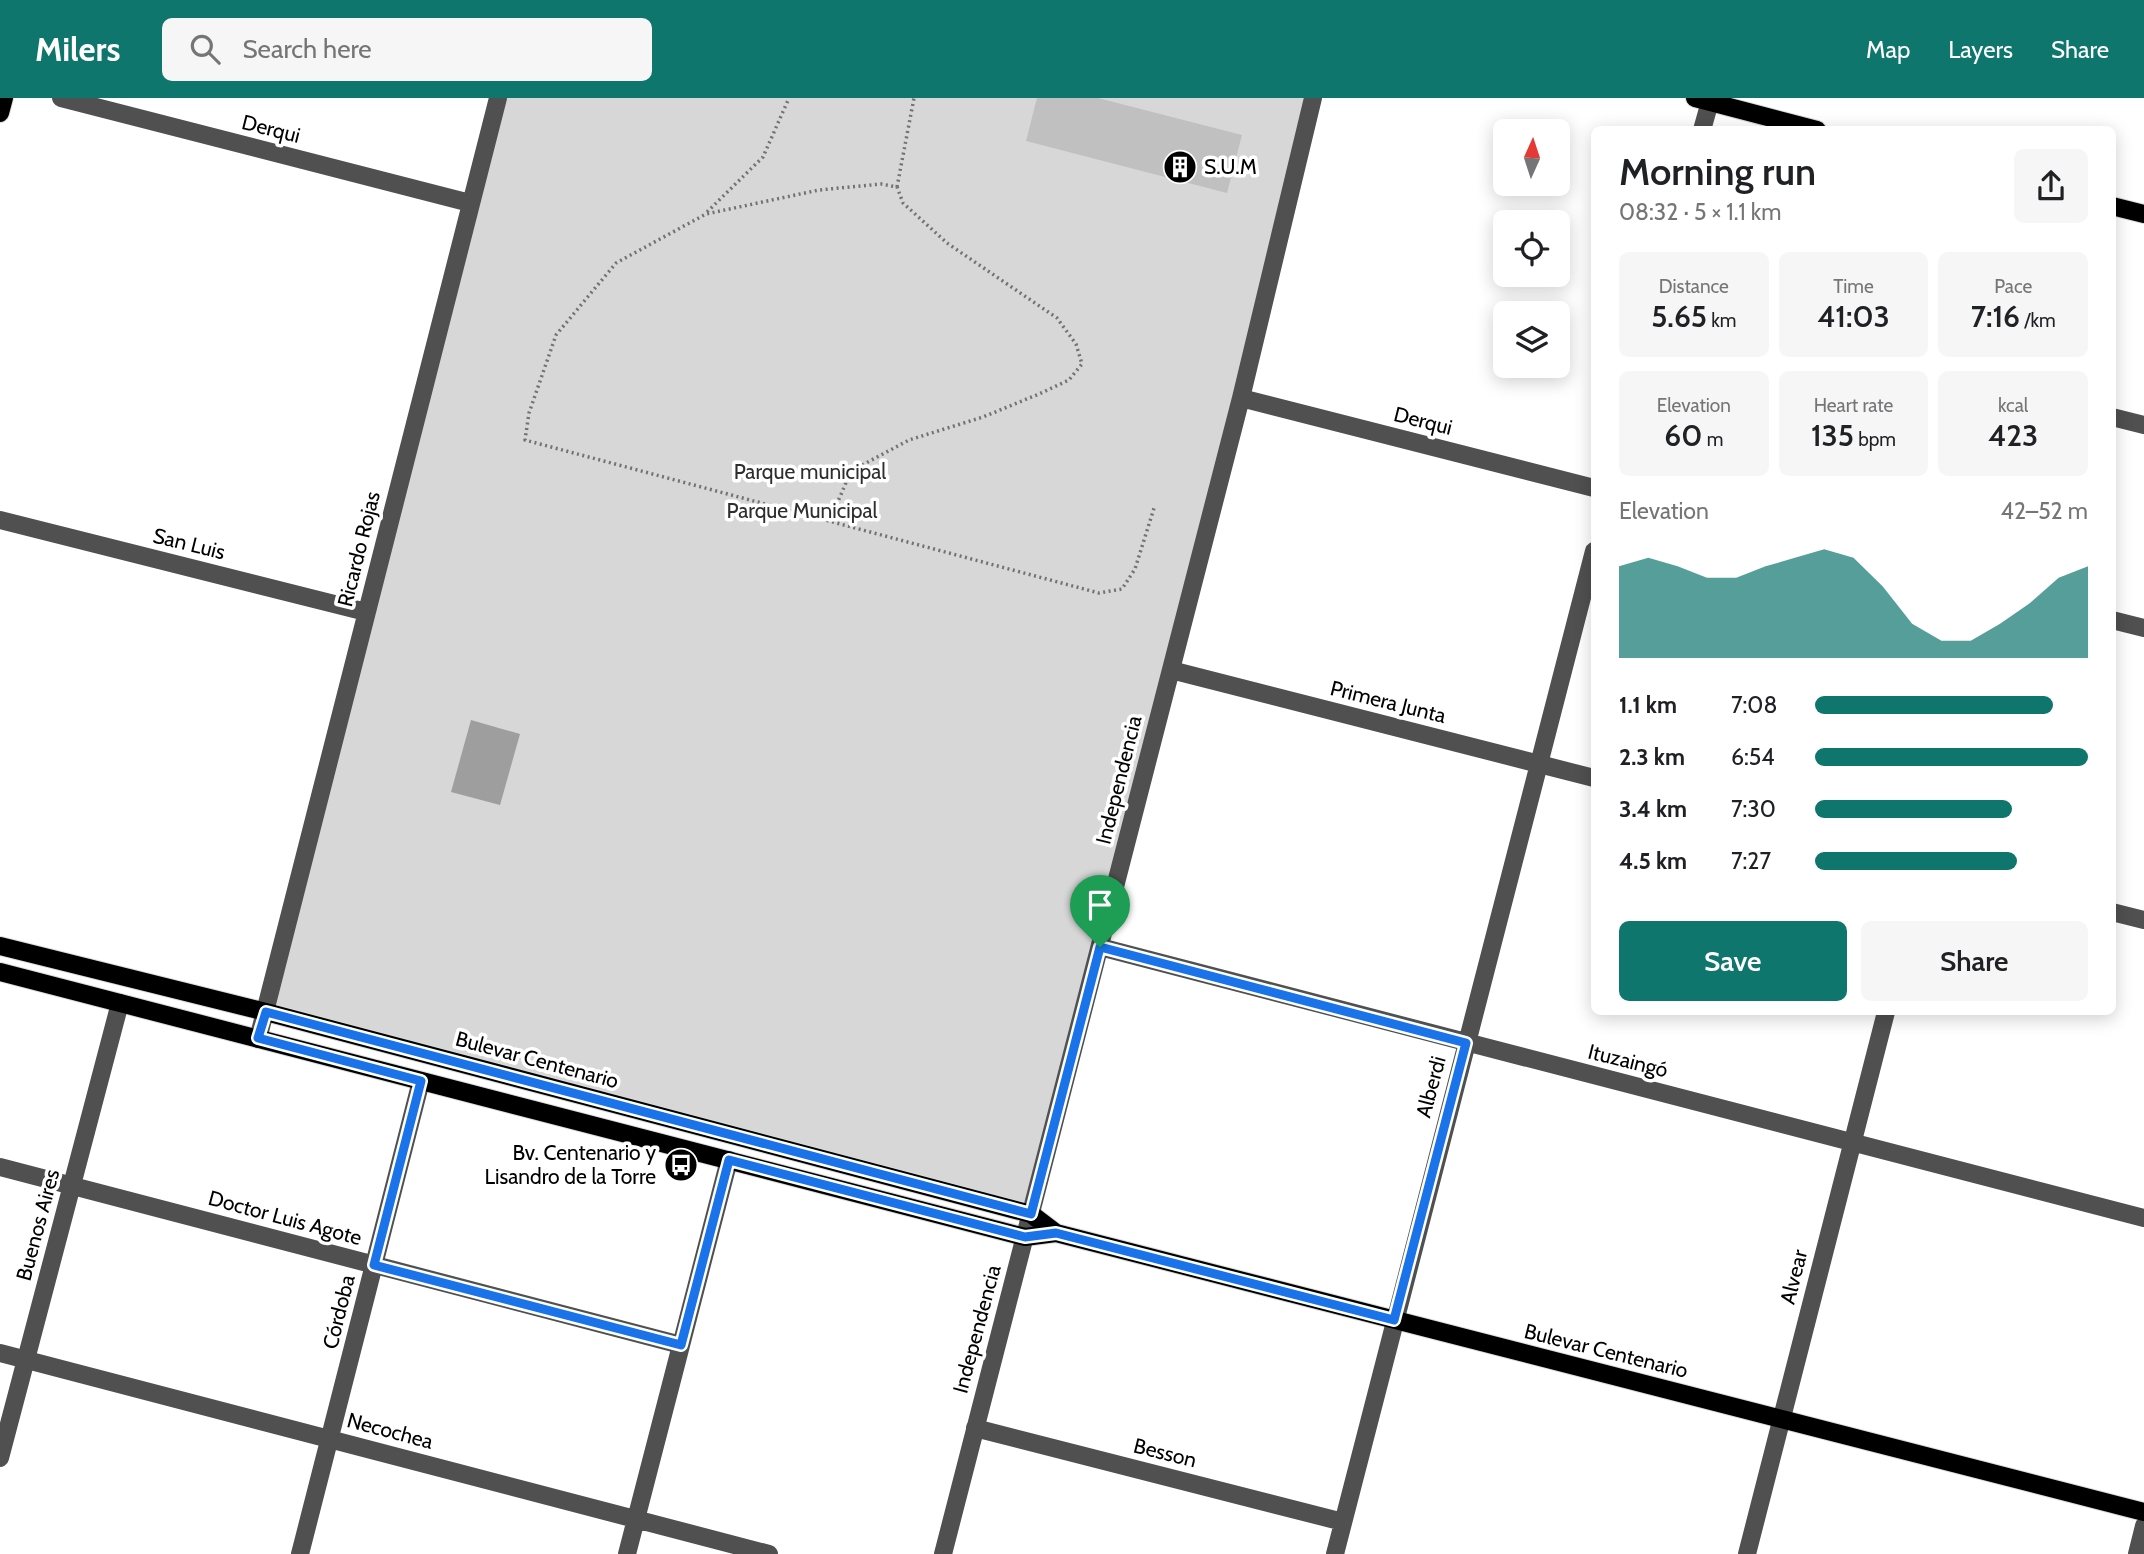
<!DOCTYPE html>
<html lang="en">
<head>
<meta charset="utf-8">
<style>
  body { margin:0; font-family:Cabin,sans-serif; background:#f6f6f6; color:#202124; height:100vh; display:flex; flex-direction:column; font-size:26px; white-space:nowrap }
  * { box-sizing:border-box; margin:0 }
  p { font-size:23px; color:#757577 }
  .icon { flex:none; width:38px; height:38px; fill:none; stroke:currentColor; stroke-width:2; stroke-linecap:round; stroke-linejoin:round }
  .map { position:relative; flex:1; overflow:hidden }
  .drawer { position:absolute; left:1591px; top:28px; width:525px; height:889px; display:flex; flex-direction:column; background:#fff; border-radius:10px; box-shadow:0 4px 18px #0003 }
  .drawer>* { flex:none }
  .needle { width:46px; rotate:3deg }
  .buttons { position:absolute; left:1493px; top:21px; display:grid; gap:14px }
  .buttons a { display:grid; place-items:center; width:77px; height:77px; border-radius:10px; background:#fff; box-shadow:0 4px 18px #0003; font-size:35px }
  .pin { position:absolute; display:grid; place-items:center; width:60px; height:60px; color:#fff; margin:-72px -30px; border-radius:50% 50% 50% 0; rotate:-45deg; box-shadow:0 0 7px #0007 }
  .pin .icon { rotate:45deg }
  .round { display:grid; place-items:center; flex:none; width:74px; height:74px; border-radius:10px; background:#f6f6f6 }
  .head { display:flex; align-items:center; justify-content:space-between; height:119px; padding:0 28px }
  h1 { font-size:38px; font-weight:600; line-height:52px }
  .metrics { display:grid; grid-template-columns:repeat(3,1fr); gap:10px; height:119px; padding:7px 28px }
  .metrics div { display:grid; align-content:center; border-radius:10px; background:#f6f6f6; text-align:center }
  .metrics b { font-size:30px; font-weight:600 }
  .metrics small { font-size:19px; font-weight:400 }
  .metrics p { font-size:19px }
  .chart { height:196px; padding:14px 28px }
  .chart p { display:flex; justify-content:space-between }
  .chart svg { width:100%; height:126px; margin-top:7px; fill:#0f766e; opacity:.7 }
  .cta { display:flex; gap:14px; margin-top:auto; padding:14px 28px }
  .cta a { flex:1; height:80px; border-radius:10px; background:#0f766e; color:#fff; font-size:28px; font-weight:600; line-height:80px; text-align:center }
  .cta a+a { background:#f6f6f6; color:#202124 }
  ul { padding:0 28px; list-style:none; font-size:23px }
  li { display:grid; grid-template-columns:112px 84px 1fr; align-items:center; height:52px }
  li i { height:18px; border-radius:9px; background:#0f766e }
  header { display:flex; align-items:center; gap:42px; box-sizing:border-box; height:98px; padding:0 35px; background:#0f766e; color:#fff }
  header strong { font-size:33px }
  nav { display:flex; gap:38px; margin-inline-start:auto; font-size:24px }
  .search { width:490px; height:63px; background:#f6f6f6; display:flex; align-items:center; gap:18px; box-sizing:border-box; padding:0 24px; border-radius:10px; color:#757577; font-size:26px }
  .map>svg:first-child { display:block }
</style>
</head>
<body>
<header>
<strong>Milers</strong>
<div class="search"><svg class="icon" aria-label="search" viewBox="0 0 24 24"><circle cx="10" cy="10" r="6"/><path d="M15 15l6 6"/></svg>Search here</div>
<nav><a>Map</a><a>Layers</a><a>Share</a></nav>
</header>
<div class="map">
<svg width="2144" height="1456" viewBox="0 0 2144 1456">
  <rect width="100%" height="100%" fill="#fff"/>
  <path fill="#d7d7d7" d="M498 0H1313L1031 1116 266 914Z"/>
  <path fill="#9e9e9e" d="M471 622 520 636 500 707 451 694Z"/>
  <path fill="#c0c0c0" d="M1037 0H1098L1242 37 1227 95 1026 43Z"/>
  <g fill="none" stroke-linecap="round" stroke-linejoin="round">
    <defs>
      <path id="major" d="M1695 0 1817 32
        M0 15 4 0
        M2112 108 2144 116
        M0 848 266 914 1031 1116 1056 1135
        M0 874 1025 1139 1056 1135 2144 1414"/>
    </defs>
    <use href="#major" stroke="#dbdbdb" stroke-width="20"/>
    <path stroke="#727272" stroke-width="3.5" stroke-dasharray="2 3.5" stroke-linecap="butt" d="M897 89 914 0
      M707 114 763 59 789 0
      M830 422 851 373 909 342 983 319 1039 296 1069 282 1082 266 1076 246 1057 220 947 145 903 105 897 89 881 86 819 92 706 116 616 165 556 237 529 315 525 342 1099 495 1122 491 1135 471 1155 407"/>
    <path stroke="#505050" stroke-width="18" d="M61 0 470 105
      M1702 32 1711 0
      M1241 300 1594 390
      M2112 319 2144 327
      M0 422 366 514
      M2112 522 2144 530
      M1171 572 1594 680
      M2112 814 2144 822
      M1100 849 2144 1120
      M258 941 498 0
      M0 1069 681 1247
      M0 1255 769 1456
      M975 1330 1343 1424
      M0 1360 120 905
      M300 1456 421 983
      M627 1456 729 1062
      M943 1456 1241 300 1313 0
      M1335 1456 1594 453
      M1747 1456 1886 914
      M2137 1456 2144 1428"/>
    <use href="#major" stroke="#000" stroke-width="18"/>
  </g>
  <g fill="none" stroke-linecap="round" stroke-linejoin="round">
    <defs>
      <path id="route" d="M1100 849 1466 945 1394 1222 1056 1135 1025 1139 729 1062 681 1247 374 1167 421 983 258 940 266 914 1031 1116Z"/>
    </defs>
    <use href="#route" stroke="#fff" stroke-width="14"/>
    <use href="#route" stroke="#1a73e8" stroke-width="9"/>
  </g>
  <defs>
    <symbol id="building-disc" viewBox="-11 -11 22 22"><circle r="9.5" fill="#000" stroke="#fff"/><path d="M-4-6H4V6H1V3H-1V6H-4ZM-2.5-4.3h1.7v1.8h-1.7ZM.8-4.3h1.7v1.8H.8ZM-2.5-1h1.7V.8h-1.7ZM.8-1h1.7V.8H.8Z" fill="#fff"/></symbol>
    <symbol id="bus-disc" viewBox="-11 -11 22 22"><circle r="9.5" fill="#000" stroke="#fff"/><path d="M-5-6H5V4H4V6H2V4H-2V6H-4V4H-5ZM-3.5-4V0h7V-4ZM-3.5 1.2v1.5H-2V1.2ZM2 1.2v1.5H3.5V1.2Z" fill="#fff"/></symbol>
  </defs>
  <g fill-rule="evenodd">
    <use href="#building-disc" x="1161" y="50" width="38" height="38"/>
    <use href="#bus-disc" x="662" y="1048" width="38" height="38"/>
  </g>
  <g text-anchor="middle" stroke-width="7" stroke-linejoin="round" paint-order="stroke">
    <g font-size="21" fill="#000" stroke="#fff">
      <text transform="translate(271 31) rotate(14)" y="7">Derqui</text>
      <text transform="translate(1423 323) rotate(14)" y="7">Derqui</text>
      <text transform="translate(189 446) rotate(14)" y="7">San Luis</text>
      <text transform="translate(359 451) rotate(-76)" y="7">Ricardo Rojas</text>
      <text transform="translate(1388 604) rotate(14)" y="7">Primera Junta</text>
      <text transform="translate(1119 682) rotate(-76)" y="7">Independencia</text>
      <text transform="translate(537 962) rotate(15)" y="7">Bulevar Centenario</text>
      <text transform="translate(1628 963) rotate(14)" y="7">Ituzaingó</text>
      <text transform="translate(1431 989) rotate(-75)" y="7">Alberdi</text>
      <text transform="translate(285 1120) rotate(15)" y="7">Doctor Luis Agote</text>
      <text transform="translate(38 1127) rotate(-75)" y="7">Buenos Aires</text>
      <text transform="translate(1794 1179) rotate(-76)" y="7">Alvear</text>
      <text transform="translate(339 1214) rotate(-76)" y="7">Córdoba</text>
      <text transform="translate(977 1231) rotate(-75)" y="7">Independencia</text>
      <text transform="translate(1606 1253) rotate(14)" y="7">Bulevar Centenario</text>
      <text transform="translate(390 1333) rotate(15)" y="7">Necochea</text>
      <text transform="translate(1165 1355) rotate(14)" y="7">Besson</text>
    </g>
    <g font-size="21" fill="#000" stroke="#fff" text-anchor="start">
      <text x="1204" y="76">S.U.M</text>
      <text x="656" y="1062" text-anchor="end">Bv. Centenario y<tspan x="656" dy="24">Lisandro de la Torre</tspan></text>
    </g>
    <g font-size="21" fill="#2e2e2e" stroke="#fff">
      <text x="810" y="381">Parque municipal</text>
      <text x="802" y="420">Parque Municipal</text>
    </g>
  </g>
</svg>
<div class="buttons">
<a><svg class="needle" viewBox="-14 -14 28 28"><path d="M0-13l5 13h-10z" fill="#e53935"/><path d="M0 13l5-13h-10z" fill="#757577"/></svg></a>
<a><svg class="icon" aria-label="locate" viewBox="0 0 24 24"><circle cx="12" cy="12" r="6"/><path d="M12 2v4M12 18v4M2 12h4M18 12h4"/></svg></a>
<a><svg class="icon" aria-label="layers" viewBox="0 0 24 24"><path d="M12 4l9 5-9 5-9-5zM3 14l9 5 9-5"/></svg></a>
</div>
<div class="pin" style="left:1100px;top:849px;background:#1e9e55"><svg class="icon" aria-label="arrive" viewBox="0 0 24 24"><path d="M6 21V4h12l-3 4 3 4H6"/></svg></div>
<section class="drawer">
<div class="head"><div><h1>Morning run</h1><p>08:32 · 5 × 1.1 km</p></div><a class="round"><svg class="icon" aria-label="share" viewBox="0 0 24 24"><path d="M12 15V3M7 8l5-5 5 5M5 13v7h14v-7"/></svg></a></div>
<div class="metrics">
<div><p>Distance</p><b>5.65<small> km</small></b></div>
<div><p>Time</p><b>41:03</b></div>
<div><p>Pace</p><b>7:16<small> /km</small></b></div>
</div>
<div class="metrics">
<div><p>Elevation</p><b>60<small> m</small></b></div>
<div><p>Heart rate</p><b>135<small> bpm</small></b></div>
<div><p>kcal</p><b>423</b></div>
</div>
<div class="chart"><p><span>Elevation</span>42–52 m</p>
<svg viewBox="0 0 160 44" preserveAspectRatio="none"><path d="M0 44V12L10 9L20 12L30 16L40 16L50 12L60 9L70 6L80 9L90 19L100 32L110 38L120 38L130 32L140 25L150 16L160 12V44z"/></svg>
</div>
<ul>
<li><b>1.1 km</b>7:08<i style="width:87%"></i></li>
<li><b>2.3 km</b>6:54<i style="width:100%"></i></li>
<li><b>3.4 km</b>7:30<i style="width:72%"></i></li>
<li><b>4.5 km</b>7:27<i style="width:74%"></i></li>
</ul>
<div class="cta"><a>Save</a><a>Share</a></div>
</section>
</div>
</body>
</html>
